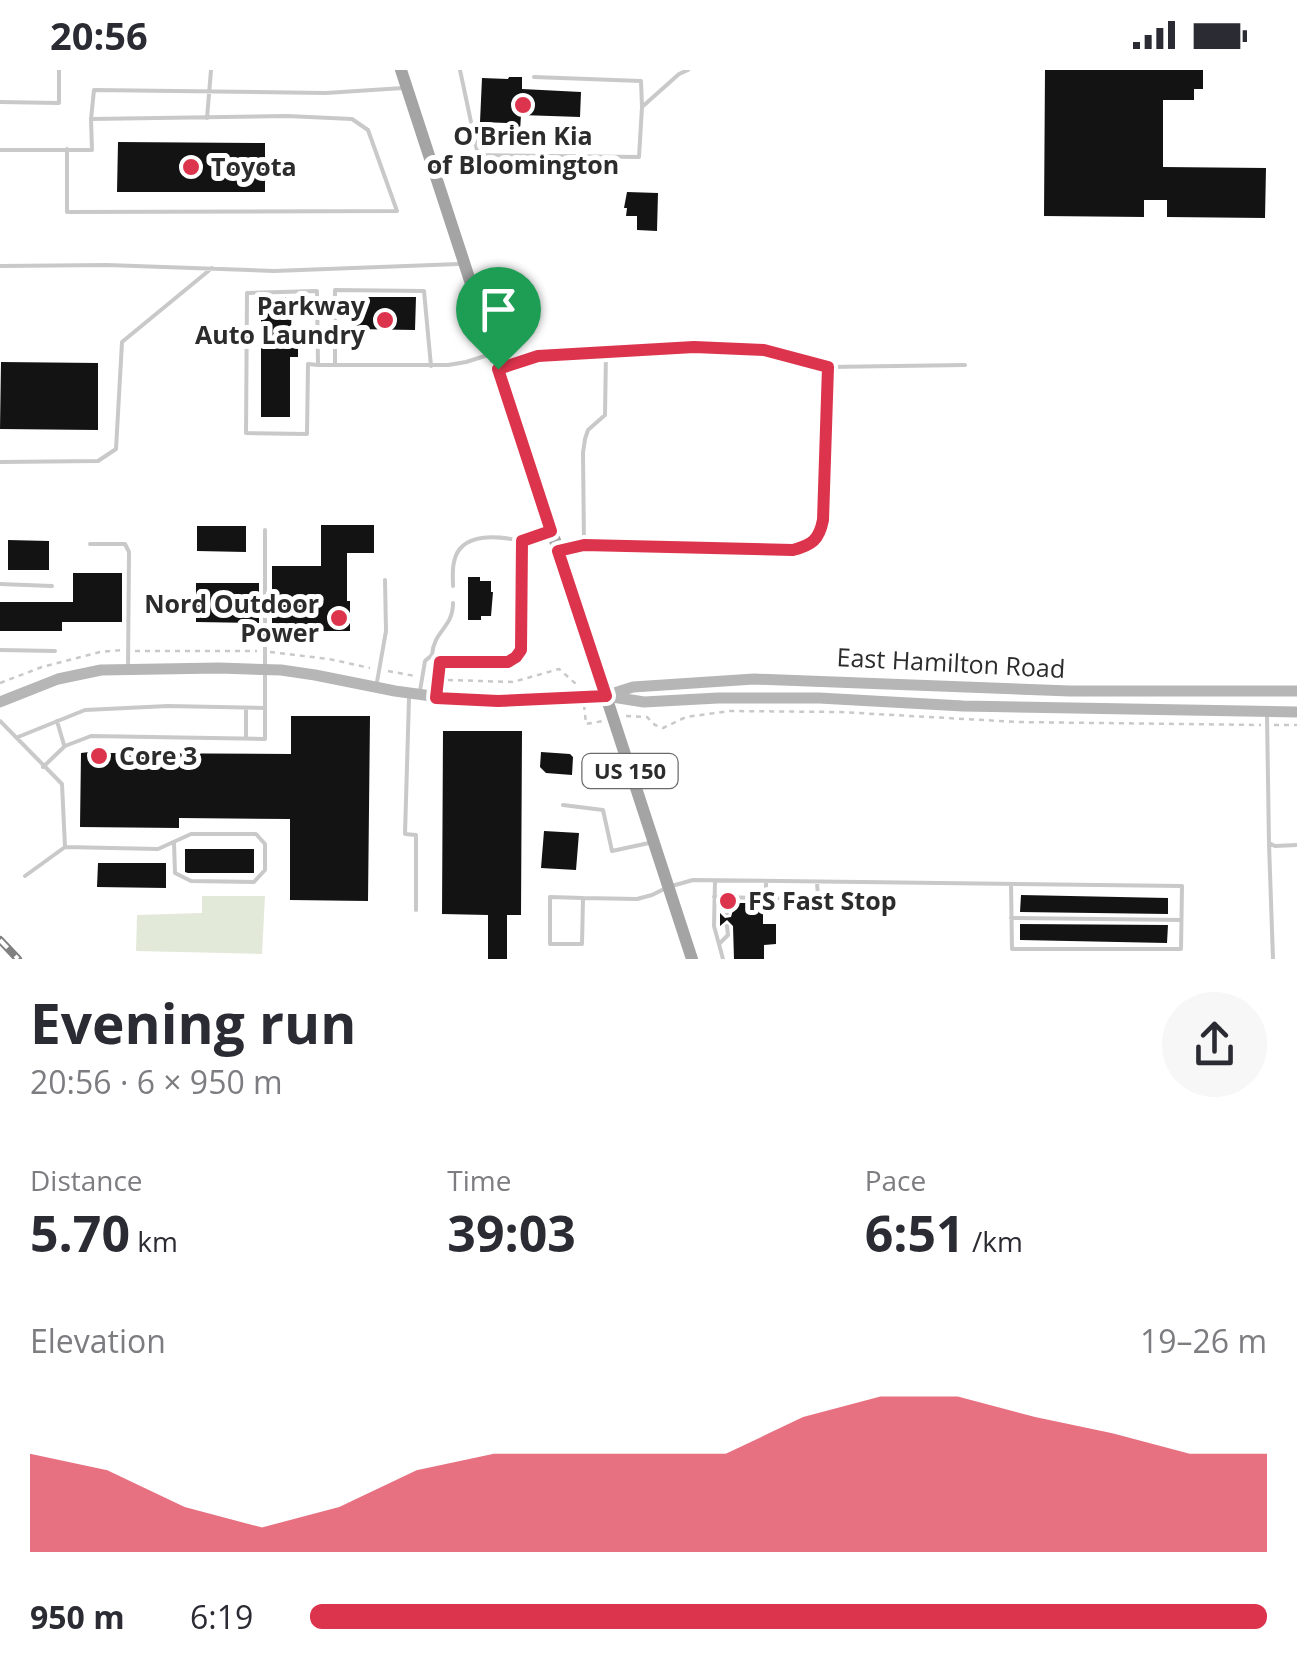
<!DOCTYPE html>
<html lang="en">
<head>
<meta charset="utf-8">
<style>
  body { margin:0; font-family:"Open Sans",sans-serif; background:#f7f7f7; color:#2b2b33; height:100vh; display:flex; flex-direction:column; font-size:38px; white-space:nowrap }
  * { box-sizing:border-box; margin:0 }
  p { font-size:32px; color:#7c7c81 }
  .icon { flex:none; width:55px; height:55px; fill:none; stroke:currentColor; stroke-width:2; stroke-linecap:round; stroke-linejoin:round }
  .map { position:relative; height:889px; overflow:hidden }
  .drawer { display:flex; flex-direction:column; background:#fff; flex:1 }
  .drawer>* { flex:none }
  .pin { position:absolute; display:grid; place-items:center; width:85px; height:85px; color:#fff; margin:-102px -42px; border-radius:50% 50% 50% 0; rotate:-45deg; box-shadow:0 0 10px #0007 }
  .pin .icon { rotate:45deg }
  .round { display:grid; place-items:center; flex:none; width:105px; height:105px; border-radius:52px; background:#f7f7f7 }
  .overview { display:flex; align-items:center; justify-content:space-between; height:170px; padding:0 30px }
  h1 { font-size:55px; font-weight:700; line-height:75px }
  .metrics { display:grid; grid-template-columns:repeat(3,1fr); gap:15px; height:170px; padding:10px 30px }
  .metrics div { display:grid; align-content:center }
  .metrics b { font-size:50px; font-weight:700 }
  .metrics small { font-size:28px; font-weight:400 }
  .metrics p { font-size:28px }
  .chart { height:280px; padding:20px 30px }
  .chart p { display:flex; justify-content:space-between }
  .chart svg { width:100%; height:180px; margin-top:10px; fill:#dd344d; opacity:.7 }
  ul { padding:0 30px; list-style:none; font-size:32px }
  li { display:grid; grid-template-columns:160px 120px 1fr; align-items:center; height:75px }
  li i { height:25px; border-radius:12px; background:#dd344d }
  .status { display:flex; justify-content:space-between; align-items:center; height:70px; padding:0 50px; background:#fff; direction:ltr }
  .status svg { height:28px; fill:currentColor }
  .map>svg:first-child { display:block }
</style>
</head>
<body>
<div class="status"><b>20:56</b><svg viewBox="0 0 49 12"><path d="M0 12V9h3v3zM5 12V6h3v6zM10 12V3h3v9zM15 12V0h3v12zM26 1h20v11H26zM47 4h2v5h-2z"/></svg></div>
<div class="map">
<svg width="1297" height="889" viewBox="0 0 1297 889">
  <rect width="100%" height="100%" fill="#fff"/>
  <path fill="#e3e9d9" d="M202 826H265L262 884 136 881 137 845 202 843Z"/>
  <path fill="#131313" d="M1045 0H1203V19H1194V30H1163V97L1266 98 1265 148 1167 147V130H1144V147L1044 146Z
    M509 7H522V19L581 22 580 47 521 45 519 78 506 77 507 53 480 52 482 8 508 9Z
    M118 72 265 73V122H117Z
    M627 122 658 123 657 161 637 160V146H626L627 138H624Z
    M292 227 291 262H311V275H298V287H290V347H261V228Z
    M355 227H416L415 260 354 259V241H343V232H355Z
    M1 292 98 293V360L0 359Z
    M321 455H374V483H347V531H350V561H320V556L272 555V496H321Z
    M197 456H246V482L197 481Z
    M8 470 49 471V500H8Z
    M73 503H122V552H62V561H0V532H73Z
    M468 507H480V511H491V522H493L491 546H481V550H468Z
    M196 513H259V553L196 552Z
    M291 646H370L368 831 290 830V749L179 748V758L80 757 81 683 106 680V683L291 684Z
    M443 661H522L521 845H507V889H488V845L442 844Z
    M541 682 570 684 573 687 572 705 546 703 540 697Z
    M544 761 579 763 576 800 541 798Z
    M185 779H254V803H188L185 802Z
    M98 793H166V818L97 817Z
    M1021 825 1168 828V844L1020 842Z
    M736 833H755V840L763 839V854H776V874L764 875V889H734L733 856 727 850 720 856V843L725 848 731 847 733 840H736Z
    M1020 854 1168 855 1167 873 1020 870Z"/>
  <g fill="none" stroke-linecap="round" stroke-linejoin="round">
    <path stroke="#c9c9c9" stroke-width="2.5" stroke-dasharray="5 5" stroke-linecap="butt" d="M135 581H257
      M270 582 329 589 370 598
      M388 601 415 606
      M448 610 513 612 559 599 576 614
      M0 613 42 597 100 582 122 580
      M584 635 586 654 603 651
      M626 646 647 647 655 655 663 658 686 647 730 641 840 642 1018 652 1261 655
      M1274 655H1297"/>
    <path stroke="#c9c9c9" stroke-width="4" d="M460 0 478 85
      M534 7 641 11 642 37
      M0 32 59 33V0
      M207 48 211 0
      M67 79V142L397 141 368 60 352 49 287 46 91 49
      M0 80H92L91 49 94 20 326 23 403 18
      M435 97 469 85 639 87 642 37 679 4 688 0
      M0 196 107 195 274 201 459 194
      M318 295 308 294 307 364 246 363 247 223 317 221 318 295H448L466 292 488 285
      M335 295V220L424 221 431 296
      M503 297 539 286 695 277 764 280 828 297 965 295
      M0 392 98 391 116 379 122 272 212 198
      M90 474H125L129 482 128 598
      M584 474 583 383 585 369 588 360 605 345 606 282
      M564 479 584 475 793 480 810 476 821 460 823 450 828 297
      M0 514 52 516
      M453 516C453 509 452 500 454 492 460 461 499 466 522 471
      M0 580 55 581
      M432 585C434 560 453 558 453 533
      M440 592 508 591 516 587 521 580 522 471 551 461
      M377 612 386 561 385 510
      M420 621 425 591 432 585 440 592 437 623
      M409 628 405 764 416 765V840
      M246 638V668
      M1267 646 1269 773 1275 776 1297 775
      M0 651 62 714 65 777 158 779 191 764H256L265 774V800L254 812 191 811 175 803 174 772
      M57 651 64 675
      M18 667 85 640 168 636 265 638V460
      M43 697 65 676 91 666 265 669V638
      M563 735 603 740 612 781 649 773
      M1269 774 1273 889
      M25 806 65 777
      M715 811 714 856 723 889
      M714 827 766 828V811
      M583 828 550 827V874H582L583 828 637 829 652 825 668 817 693 810 1182 816 1181 879H1012L1011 814
      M727 828V843
      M766 828H818L817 812
      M1011 848 1181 850
      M720 873 728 865 727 856"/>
    <path stroke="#b6b6b6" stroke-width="11" d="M608 625 633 617 754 609 1070 621H1297
      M0 632 58 609 101 600 219 598 281 600 315 605 395 621 461 630 606 626 644 632 718 628H819L963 636 1297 642"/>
    <path stroke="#a4a4a4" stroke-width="12" d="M401 0 692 889"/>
    <defs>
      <path id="rail" d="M0 870 18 889"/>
    </defs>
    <use href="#rail" stroke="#818181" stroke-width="8"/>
    <use href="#rail" stroke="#fff" stroke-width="4" stroke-dasharray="11" stroke-linecap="butt"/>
  </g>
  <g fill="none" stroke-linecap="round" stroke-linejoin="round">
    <defs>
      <path id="route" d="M694 277 764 280 828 297 823 450C819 470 812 475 793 480L584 475 558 481 606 626 498 631 436 628 440 592H508L516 587 521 580 522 471 551 461 498 299 538 286Z"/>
    </defs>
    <use href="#route" stroke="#fff" stroke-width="20"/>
    <use href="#route" stroke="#dd344d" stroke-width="12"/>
  </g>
  <g fill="#dd344d" stroke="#fff" stroke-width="4">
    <circle cx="523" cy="35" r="10"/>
    <circle cx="191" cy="97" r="10"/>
    <circle cx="385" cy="250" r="10"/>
    <circle cx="339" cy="548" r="10"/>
    <circle cx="99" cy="686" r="10"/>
    <circle cx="728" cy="831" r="10"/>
  </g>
  <g text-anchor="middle" stroke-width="10" stroke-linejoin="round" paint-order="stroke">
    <rect fill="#fff" stroke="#6b6b6b" stroke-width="2.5" x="582.5" y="684" width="95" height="34" rx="8"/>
    <g font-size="22" font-weight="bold" fill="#2c2c2c">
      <text x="630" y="709">US 150</text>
    </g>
    <g font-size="25" font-weight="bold" fill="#2c2c2c" stroke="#fff" text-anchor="start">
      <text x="523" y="75" text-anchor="middle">O'Brien Kia<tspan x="523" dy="29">of Bloomington</tspan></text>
      <text x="211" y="106">Toyota</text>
      <text x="365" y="245" text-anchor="end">Parkway<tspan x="365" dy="29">Auto Laundry</tspan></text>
      <text x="319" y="543" text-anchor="end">Nord Outdoor<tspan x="319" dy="29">Power</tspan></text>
      <text x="119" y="695">Core 3</text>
      <text x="748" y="840">FS Fast Stop</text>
    </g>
    <g font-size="25" fill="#2c2c2c" stroke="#fff">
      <text transform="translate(951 593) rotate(3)" y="9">East Hamilton Road</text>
    </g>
  </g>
</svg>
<div class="pin" style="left:498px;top:299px;background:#1e9e55"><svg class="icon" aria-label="arrive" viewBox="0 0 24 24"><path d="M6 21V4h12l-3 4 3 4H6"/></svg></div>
</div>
<section class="drawer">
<div class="overview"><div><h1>Evening run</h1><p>20:56 · 6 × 950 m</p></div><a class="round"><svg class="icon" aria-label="share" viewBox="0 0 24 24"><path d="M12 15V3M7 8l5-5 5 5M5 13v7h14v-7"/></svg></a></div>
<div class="metrics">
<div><p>Distance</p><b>5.70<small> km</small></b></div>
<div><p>Time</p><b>39:03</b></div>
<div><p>Pace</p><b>6:51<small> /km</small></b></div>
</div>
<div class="chart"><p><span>Elevation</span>19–26 m</p>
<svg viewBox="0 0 160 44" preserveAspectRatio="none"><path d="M0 44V20L10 24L20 33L30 38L40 33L50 24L60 20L70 20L80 20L90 20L100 11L110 6L120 6L130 11L140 15L150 20L160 20V44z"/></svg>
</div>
<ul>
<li><b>950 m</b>6:19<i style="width:100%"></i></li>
</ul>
</section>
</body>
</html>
